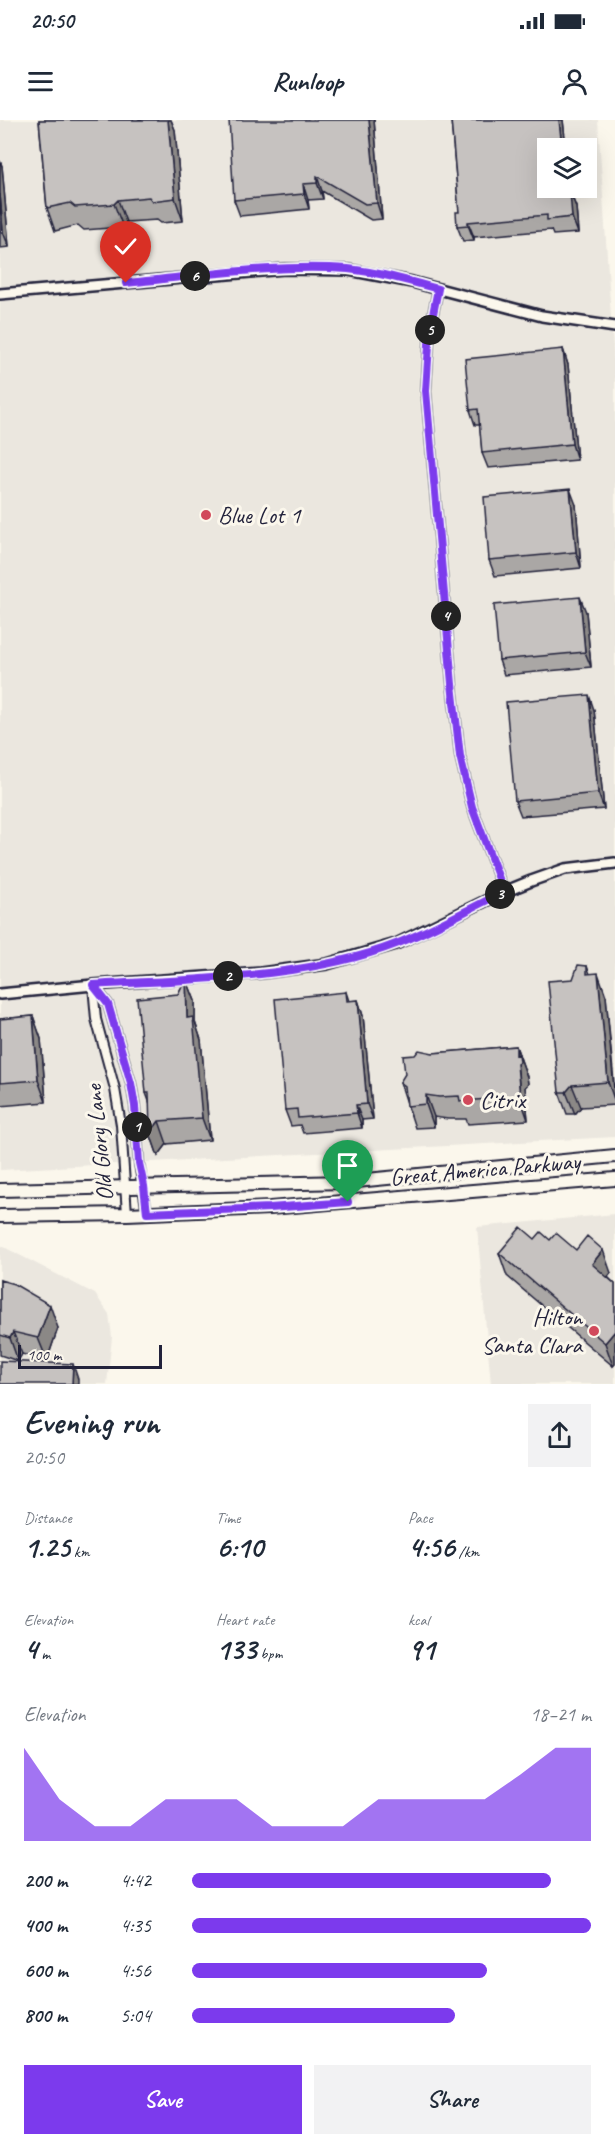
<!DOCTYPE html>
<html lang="en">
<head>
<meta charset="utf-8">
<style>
  body { margin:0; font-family:Caveat,sans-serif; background:#f2f2f3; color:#1f2937; height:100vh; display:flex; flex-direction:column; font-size:22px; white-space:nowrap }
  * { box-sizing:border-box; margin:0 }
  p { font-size:20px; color:#747a83 }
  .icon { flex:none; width:33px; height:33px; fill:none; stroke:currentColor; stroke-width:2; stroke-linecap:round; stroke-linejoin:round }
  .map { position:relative; height:1264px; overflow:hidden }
  .details { display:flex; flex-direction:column; background:#fff; flex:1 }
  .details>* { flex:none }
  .tools { position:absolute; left:537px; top:18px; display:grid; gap:12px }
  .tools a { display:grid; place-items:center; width:60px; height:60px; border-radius:0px; background:#fff; box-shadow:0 6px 24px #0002; font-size:30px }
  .scale { position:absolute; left:18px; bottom:15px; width:144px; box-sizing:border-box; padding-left:6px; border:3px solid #22223b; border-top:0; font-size:16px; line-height:21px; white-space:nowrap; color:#22223b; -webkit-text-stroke:4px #fbf7ec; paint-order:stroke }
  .pin { position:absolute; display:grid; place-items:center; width:51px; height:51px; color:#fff; margin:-62px -26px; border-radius:50% 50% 50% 0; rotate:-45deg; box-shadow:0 0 6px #0007 }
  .pin .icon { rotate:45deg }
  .km { position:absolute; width:30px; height:30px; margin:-15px; border-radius:50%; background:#222; color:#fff; font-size:16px; line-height:30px; text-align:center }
  .round { display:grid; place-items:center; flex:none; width:63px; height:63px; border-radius:0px; background:#f2f2f3 }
  .headline { display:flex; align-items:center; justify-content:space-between; height:102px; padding:0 24px }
  h1 { font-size:33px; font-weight:700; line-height:45px }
  .metrics { display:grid; grid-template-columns:repeat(3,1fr); gap:9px; height:102px; padding:6px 24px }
  .metrics div { display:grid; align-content:center }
  .metrics b { font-size:30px; font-weight:700 }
  .metrics small { font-size:16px; font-weight:400 }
  .metrics p { font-size:16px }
  .chart { height:168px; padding:12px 24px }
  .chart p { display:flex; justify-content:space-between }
  .chart svg { width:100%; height:108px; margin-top:6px; fill:#7c3aed; opacity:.7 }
  .cta { display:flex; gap:12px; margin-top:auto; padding:12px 24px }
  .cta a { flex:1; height:69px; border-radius:0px; background:#7c3aed; color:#fff; font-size:24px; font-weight:700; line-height:69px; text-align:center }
  .cta a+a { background:#f2f2f3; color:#1f2937 }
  ul { padding:0 24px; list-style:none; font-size:20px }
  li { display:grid; grid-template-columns:96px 72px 1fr; align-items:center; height:45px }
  li i { height:15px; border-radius:8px; background:#7c3aed }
  .status { display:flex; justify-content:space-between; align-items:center; height:42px; padding:0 30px; background:#fff; direction:ltr }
  .status svg { height:16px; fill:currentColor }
  header { display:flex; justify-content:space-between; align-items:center; height:78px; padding:0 24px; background:#fff; font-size:27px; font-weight:700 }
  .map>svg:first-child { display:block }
</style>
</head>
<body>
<div class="status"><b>20:50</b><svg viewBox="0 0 49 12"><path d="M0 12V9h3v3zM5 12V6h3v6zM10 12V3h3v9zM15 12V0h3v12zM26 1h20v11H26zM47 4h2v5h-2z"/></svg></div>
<header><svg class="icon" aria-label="menu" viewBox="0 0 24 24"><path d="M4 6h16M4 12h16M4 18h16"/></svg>Runloop<svg class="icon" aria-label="person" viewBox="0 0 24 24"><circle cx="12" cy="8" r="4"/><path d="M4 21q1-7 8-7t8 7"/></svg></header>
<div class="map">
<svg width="615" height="1264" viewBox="0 0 615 1264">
  <rect width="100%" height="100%" fill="#fbf7ec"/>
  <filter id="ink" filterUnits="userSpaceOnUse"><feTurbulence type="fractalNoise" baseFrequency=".0167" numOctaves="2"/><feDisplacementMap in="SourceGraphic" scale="12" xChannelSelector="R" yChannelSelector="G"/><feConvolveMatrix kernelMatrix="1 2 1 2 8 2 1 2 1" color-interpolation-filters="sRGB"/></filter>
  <g filter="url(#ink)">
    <path fill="#ebe7df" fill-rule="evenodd" d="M0 0H598L615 257V1017L0 1050ZM548 28H586V68H548Z
      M615 1094V1264H491L477 1107Z
      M0 1125 95 1174 109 1194 112 1217 107 1264H0Z"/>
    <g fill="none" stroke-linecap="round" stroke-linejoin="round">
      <defs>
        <path id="minor" d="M438 169 430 209 426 271 452 564 460 636 472 687 504 772
          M93 865 108 884 131 963 135 986 139 1043 147 1093
          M93 866 96 899 115 969 121 1005 127 1094"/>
        <path id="tertiary" d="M0 174 285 149 349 150 412 162 542 196 615 207
          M0 874 93 865 261 853 327 844 396 824 504 772 531 761 565 749 615 743"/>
        <path id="primary" d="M0 1070 346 1062 615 1036
          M0 1096 127 1094 270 1088 615 1059"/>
      </defs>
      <use href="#minor" stroke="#22223b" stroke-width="12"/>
      <use href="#tertiary" stroke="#22223b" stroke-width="14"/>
      <use href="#primary" stroke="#22223b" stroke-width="16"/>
      <use href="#minor" stroke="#fbf7ec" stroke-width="8"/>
      <use href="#tertiary" stroke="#fbf7ec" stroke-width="9"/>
      <use href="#primary" stroke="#fbf7ec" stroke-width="12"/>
    </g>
    <path fill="#aaa7a5" stroke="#22223b" stroke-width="1.5" d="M39 0H171L175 10 183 101 161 103 157 100 126 102 123 107 84 110 78 105 55 111 47 88Z
      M374 0 382 99 371 100 322 71 323 79 308 80 309 89 240 96 234 80Z
      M451 0H563L566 28 548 68H570V72L576 87 578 113 553 115 551 110 474 117V120L463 121 457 106 459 92Z
      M0 41 2 46 9 127 0 128Z
      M563 229 568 245 577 340 488 348 482 333 480 305H475L470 290Z
      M576 385 581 448 495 456 489 440Z
      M586 492 591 547 504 555 499 540Z
      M594 590 604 689 521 696 515 681Z
      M587 846 590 854 606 876 615 973V985L581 987 575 994H567L559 972 573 859Z
      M186 858 195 881V902L201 920 210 1020 167 1024 158 1036 150 1013V984L146 973 178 874Z
      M346 872 349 881 358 880 363 896 373 999 362 1000V1008L303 1013 300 1005 291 1006 285 990Z
      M33 896 41 919 46 982 0 986V899Z
      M516 926 527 957 528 964 525 967 528 1000 468 1004 466 999H448L434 997V1007L415 1008 400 962 433 933Z
      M535 1119 550 1120 576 1130 611 1153 608 1157 615 1164V1244L613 1246 507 1156 499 1133Z
      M0 1160 58 1208 47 1240 22 1234 18 1241 0 1235Z"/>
    <path fill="#8b8886" stroke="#22223b" stroke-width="1.5" d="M168 0H171L175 10 183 101 175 78Z
      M369 0H374L382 99 377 83Z
      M559 0H563L566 28H562Z
      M0 41 2 46 9 127 3 112 0 74Z
      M317 56 322 71 323 79 317 63Z
      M303 64 308 80 309 89 304 74Z
      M565 68H570V72L576 87 578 113 572 97Z
      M118 80 126 102 123 107 114 84Z
      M468 102 474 117V120L468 105Z
      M563 229 568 245 577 340 572 324Z
      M570 369 576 385 581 448 576 432Z
      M580 477 586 492 591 547 585 532Z
      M589 575 594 590 604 689 598 673Z
      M598 853 606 876 615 982 608 962Z
      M186 858 195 881V902L201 920 210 1020 202 998 187 898Z
      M358 880 363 896 373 999 367 984Z
      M33 896 41 919 46 982 38 960Z
      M516 926 527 957 528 964 525 967 528 1000 520 977Z
      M572 965 581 987 575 994 566 972Z
      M426 975 434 997V1007L426 984Z
      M356 985 362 1000V1008L357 993Z
      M159 1001 167 1024 158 1036 150 1013Z
      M603 1130 611 1153 600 1166 592 1144Z
      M50 1185 58 1208 47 1240 38 1218Z
      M615 1211V1244L613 1246 605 1223Z
      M13 1212 22 1234 18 1241 10 1218Z
      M73 1244 78 1259V1264H72Z"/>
    <path fill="#c6c2c0" stroke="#22223b" stroke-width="1.5" d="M39 0H168L175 78 152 81 149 77 118 80 114 84 75 87 70 83 47 88Z
      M229 0H369L377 83 365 84 317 56V63L303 64 304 74 234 80Z
      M451 0H559L562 28H548V68H565L566 72H570L572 97 547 100V95L468 102V105L457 106 456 92H459Z
      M0 74 3 112H0Z
      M563 229 572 324 482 333 478 289 470 290 465 239Z
      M570 369 576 432 489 440 484 377Z
      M580 477 585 532 499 540 494 485Z
      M589 575 598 673 515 681 506 582Z
      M578 845 587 846V854L598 853 608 962 572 965 566 972H559L548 861 573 859Z
      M186 858 187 898 193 897 202 998 159 1001 150 1013 149 973H146L137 878 178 874Z
      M346 872 347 881 358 880 367 984 356 985 357 993 298 998 297 989 285 990 275 879Z
      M33 896 38 960 0 963V899Z
      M516 926V935L519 934 520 942 517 944 520 977 460 981 459 976 439 977 426 975V984L407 986 405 966 400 962 405 954 403 936 415 935 419 930 433 933Z
      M521 1107 535 1119 541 1112 550 1120 556 1113 576 1130 587 1116 603 1130 592 1144 615 1164V1211L605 1223 499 1133Z
      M0 1160 14 1164 50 1185 38 1218 13 1212 10 1218 0 1215Z
      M0 1241 73 1244 72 1264H0Z"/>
  </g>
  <g fill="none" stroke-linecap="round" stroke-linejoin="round" filter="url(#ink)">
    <defs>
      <path id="route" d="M126 163C199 156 274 144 348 149 378 152 409 161 438 169L430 209 426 271 452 564 460 636 472 687 504 772C468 789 433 810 396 824 307 859 188 859 93 865L108 884 131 963 135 986 139 1043 144 1066 147 1093 270 1088 348 1082"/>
    </defs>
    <use href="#route" stroke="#fff" stroke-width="12"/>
    <use href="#route" stroke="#7c3aed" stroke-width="8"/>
  </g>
  <g fill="#d1495b" stroke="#fbf7ec" stroke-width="2">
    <circle cx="206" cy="395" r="6"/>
    <circle cx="468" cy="980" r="6"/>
    <circle cx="594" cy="1211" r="6"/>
  </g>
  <g text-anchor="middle" stroke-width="6" stroke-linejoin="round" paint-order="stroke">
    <g font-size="24" fill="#22223b" stroke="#fbf7ec" text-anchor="start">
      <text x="218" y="403">Blue Lot 1</text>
      <text x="480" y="988">Citrix</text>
      <text x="582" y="1205" text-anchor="end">Hilton<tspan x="582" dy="28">Santa Clara</tspan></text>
    </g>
    <g font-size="24" fill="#22223b" stroke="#fbf7ec">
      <text transform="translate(99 1023) rotate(-96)" y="8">Old Glory Lane</text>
      <text transform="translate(485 1049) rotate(-5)" y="8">Great America Parkway</text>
    </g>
  </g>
</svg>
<div class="tools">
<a><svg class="icon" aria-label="layers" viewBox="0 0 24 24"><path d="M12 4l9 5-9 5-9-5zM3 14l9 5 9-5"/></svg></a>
</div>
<div class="scale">100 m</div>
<div class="pin" style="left:348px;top:1082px;background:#1e9e55"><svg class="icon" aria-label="arrive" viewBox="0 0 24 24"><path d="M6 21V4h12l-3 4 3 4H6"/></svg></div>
<div class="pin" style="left:126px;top:163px;background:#d93025"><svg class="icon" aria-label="check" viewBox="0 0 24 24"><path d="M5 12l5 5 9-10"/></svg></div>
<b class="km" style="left:137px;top:1007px">1</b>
<b class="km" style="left:228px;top:856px">2</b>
<b class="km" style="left:500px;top:774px">3</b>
<b class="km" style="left:446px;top:496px">4</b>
<b class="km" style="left:430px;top:210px">5</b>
<b class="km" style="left:195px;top:156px">6</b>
</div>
<section class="details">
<div class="headline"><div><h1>Evening run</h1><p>20:50</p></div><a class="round"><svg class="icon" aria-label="share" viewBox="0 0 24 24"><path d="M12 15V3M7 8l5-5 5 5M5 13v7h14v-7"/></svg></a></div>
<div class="metrics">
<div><p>Distance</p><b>1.25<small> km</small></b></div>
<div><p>Time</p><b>6:10</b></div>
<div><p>Pace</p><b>4:56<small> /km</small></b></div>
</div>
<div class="metrics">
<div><p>Elevation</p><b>4<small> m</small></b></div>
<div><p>Heart rate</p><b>133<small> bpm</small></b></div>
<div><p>kcal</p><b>91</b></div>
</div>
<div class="chart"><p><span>Elevation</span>18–21 m</p>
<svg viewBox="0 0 160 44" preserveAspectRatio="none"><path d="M0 44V6L10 27L20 38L30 38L40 27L50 27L60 27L70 38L80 38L90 38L100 27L110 27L120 27L130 27L140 17L150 6L160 6V44z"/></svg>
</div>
<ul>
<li><b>200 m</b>4:42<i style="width:90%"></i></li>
<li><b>400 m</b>4:35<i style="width:100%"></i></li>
<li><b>600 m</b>4:56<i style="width:74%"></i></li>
<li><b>800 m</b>5:04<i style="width:66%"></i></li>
</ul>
<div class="cta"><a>Save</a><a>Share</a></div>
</section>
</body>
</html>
